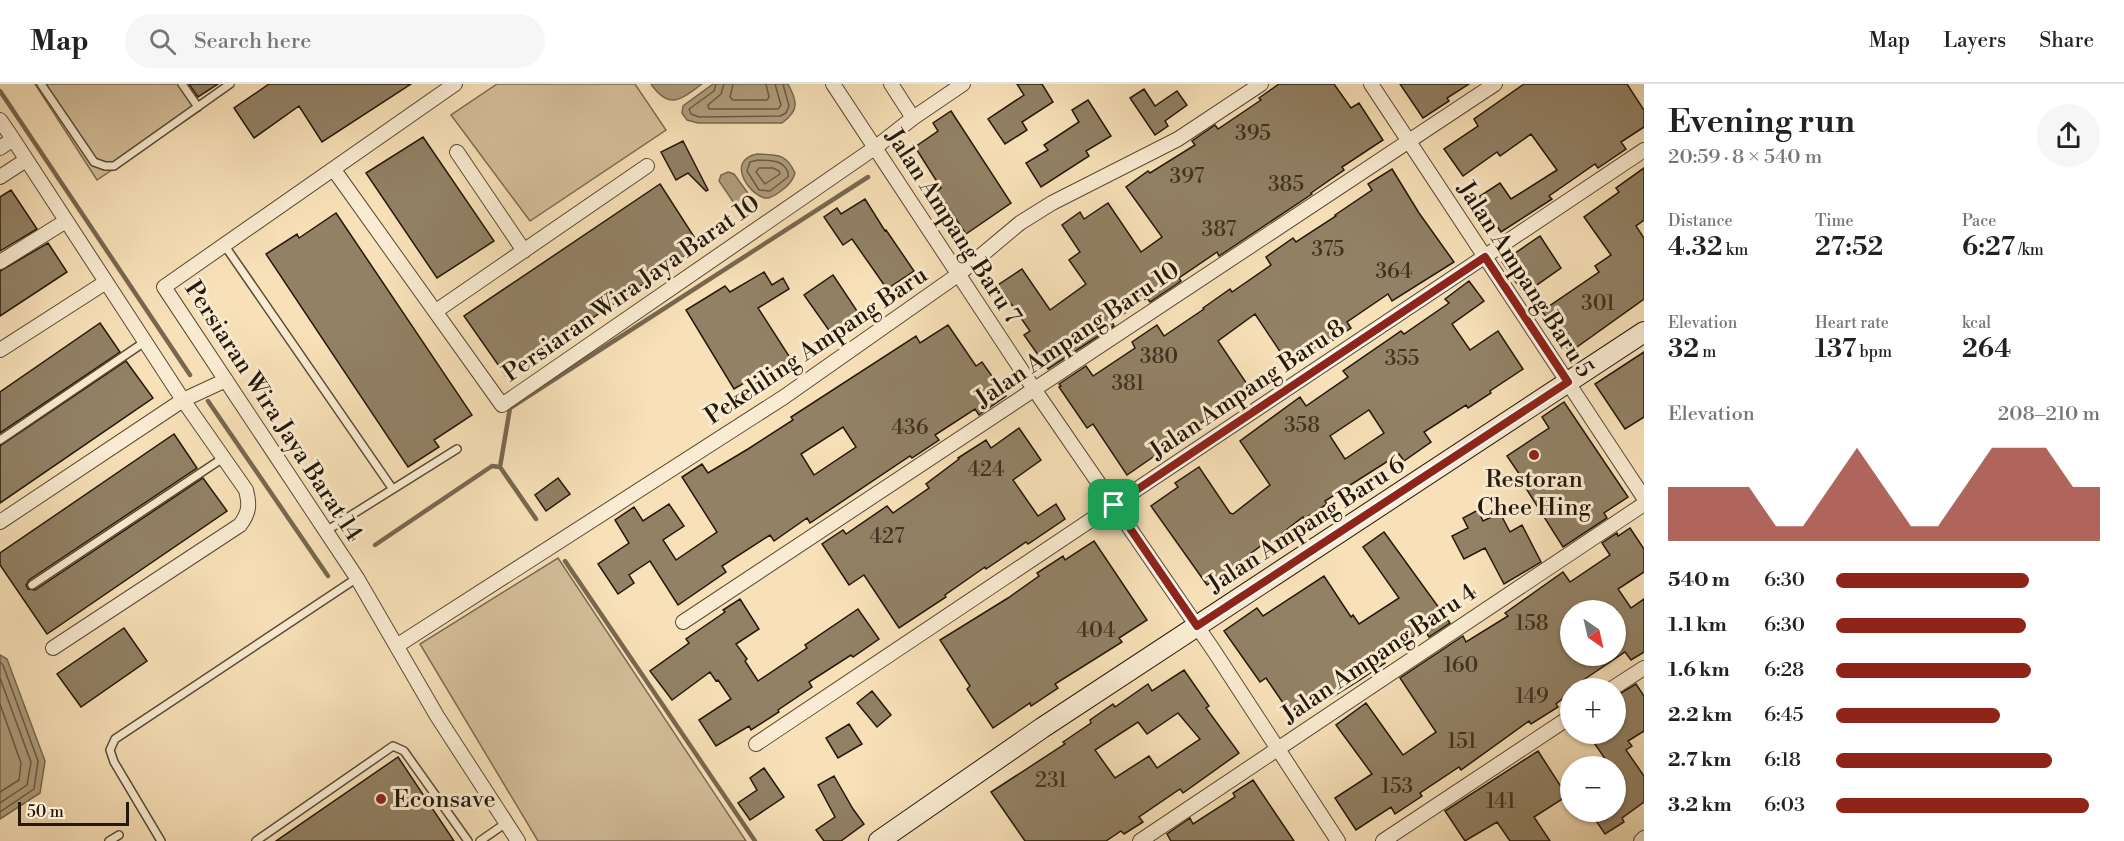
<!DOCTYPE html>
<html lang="en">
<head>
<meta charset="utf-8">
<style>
  body { margin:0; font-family:"Libre Bodoni",serif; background:#f6f6f6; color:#222; height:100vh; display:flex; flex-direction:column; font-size:22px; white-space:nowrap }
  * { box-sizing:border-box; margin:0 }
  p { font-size:20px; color:#767676 }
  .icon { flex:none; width:33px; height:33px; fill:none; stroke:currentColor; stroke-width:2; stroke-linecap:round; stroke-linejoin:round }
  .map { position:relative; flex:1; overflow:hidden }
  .panel { display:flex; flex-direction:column; background:#fff; width:480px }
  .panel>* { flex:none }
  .needle { width:39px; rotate:146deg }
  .fabs { position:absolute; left:1560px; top:516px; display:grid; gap:12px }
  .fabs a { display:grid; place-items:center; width:66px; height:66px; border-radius:50%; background:#fff; box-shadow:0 2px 4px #0004; font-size:30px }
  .scale { position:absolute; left:18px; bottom:15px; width:111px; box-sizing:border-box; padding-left:6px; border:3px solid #241809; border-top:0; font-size:16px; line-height:21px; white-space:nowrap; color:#241809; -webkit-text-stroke:4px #faecd2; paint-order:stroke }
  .pin { position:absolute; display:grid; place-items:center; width:51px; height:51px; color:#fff; margin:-26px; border-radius:12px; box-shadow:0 3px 9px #0006 }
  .round { display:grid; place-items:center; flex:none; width:63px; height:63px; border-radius:32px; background:#f6f6f6 }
  .summary { display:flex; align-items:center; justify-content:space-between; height:102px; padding:0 24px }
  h1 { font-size:33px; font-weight:600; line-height:45px }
  .figures { display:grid; grid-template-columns:repeat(3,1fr); gap:9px; height:102px; padding:6px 24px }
  .figures div { display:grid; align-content:center }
  .figures b { font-size:26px; font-weight:600 }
  .figures small { font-size:16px; font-weight:400 }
  .figures p { font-size:16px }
  .chart { height:168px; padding:12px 24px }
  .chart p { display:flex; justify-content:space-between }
  .chart svg { width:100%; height:108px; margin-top:6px; fill:#8f2418; opacity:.7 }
  ul { padding:0 24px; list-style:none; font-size:20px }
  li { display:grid; grid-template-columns:96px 72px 1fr; align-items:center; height:45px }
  li i { height:15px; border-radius:8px; background:#8f2418 }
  header { display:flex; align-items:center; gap:36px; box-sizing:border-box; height:84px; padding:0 30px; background:#fff; border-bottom:2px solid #e0e0e0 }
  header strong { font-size:28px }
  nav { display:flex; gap:33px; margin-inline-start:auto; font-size:21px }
  .search { width:420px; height:54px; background:#f6f6f6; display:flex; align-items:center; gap:15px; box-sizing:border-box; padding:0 21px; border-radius:33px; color:#767676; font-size:22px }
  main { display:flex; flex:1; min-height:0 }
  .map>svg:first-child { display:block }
</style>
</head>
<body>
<header>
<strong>Map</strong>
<div class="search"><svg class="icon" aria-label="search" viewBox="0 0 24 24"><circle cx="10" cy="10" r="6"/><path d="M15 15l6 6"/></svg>Search here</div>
<nav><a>Map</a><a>Layers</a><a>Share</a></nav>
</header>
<main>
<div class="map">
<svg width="1644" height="757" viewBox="0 0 1644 757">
  <rect width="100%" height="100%" fill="#f8e1b9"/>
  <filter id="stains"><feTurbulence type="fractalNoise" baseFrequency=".00333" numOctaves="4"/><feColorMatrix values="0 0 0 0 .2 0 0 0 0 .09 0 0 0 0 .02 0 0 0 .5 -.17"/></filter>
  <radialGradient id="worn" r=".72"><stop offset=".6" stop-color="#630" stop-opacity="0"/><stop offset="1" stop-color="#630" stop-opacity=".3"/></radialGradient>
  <path fill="#d4bf9b" stroke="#7c6c52" stroke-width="1.5" d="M35 0H184L201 26 97 96Z
    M497 0H635L666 46 530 137 451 31Z
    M558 474 746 757H538L420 560Z"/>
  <path fill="#b09d7d" stroke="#78684f" stroke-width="1.5" d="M651 0H702C681 15 670 27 651 0Z
    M713 0H788C797 17 800 26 782 39H698L687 36 682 29 683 22Z
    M757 70C777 71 786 69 795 89 793 97 788 102 781 107 777 110 773 113 768 114 753 116 723 77 757 70Z
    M728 88 734 90 755 119V124L744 129 738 125 719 97 721 91Z
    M0 571 7 575 45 677 40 709 0 735Z"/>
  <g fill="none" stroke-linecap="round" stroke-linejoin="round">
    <path stroke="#6a5a43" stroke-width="1.5" d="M716 0 714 7 689 25 691 30 699 33 780 32 786 29 789 22 783 0
      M724 0 721 10 708 21 709 25H778L781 21 775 0
      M733 0 730 13 733 16H767L769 13 766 0
      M758 76C771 77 782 75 788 88V93L770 107 759 106 747 87 750 78Z
      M759 84H773L779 87 780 90 765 100 756 88Z
      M0 578 3 581 38 677 34 705 0 728
      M0 594 31 678 27 701 0 719
      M0 620 21 679 19 696 0 708"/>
    <path stroke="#78684f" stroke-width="4.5" d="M0 7 190 291
      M208 317 328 492
      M536 435 500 383 510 324 868 93
      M375 461 492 382 500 383
      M565 477 755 757"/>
  </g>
  <path fill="#928165" stroke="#241809" stroke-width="1.5" fill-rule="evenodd" d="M189 0H218L198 13Z
    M269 0H411L322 58 299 22 254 54 234 24Z
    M1017 0H1042L1053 18 1022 38 1027 46 1005 60 988 35 1024 11Z
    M1279 0H1334L1351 24 1359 19 1383 56 1342 83 1344 86 1311 109 1312 110 1219 172 1217 168 1179 194 1181 197 1174 202 1150 218 1147 214 1112 238 1114 242 1048 285 1024 251 1030 247 998 201 1022 185 1050 226 1086 200 1069 176 1080 168 1062 141 1080 128 1084 135 1108 119 1141 168 1162 153 1126 103 1148 87 1150 89 1195 61 1192 57 1215 41 1218 45 1261 16 1259 14Z
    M1400 0H1469L1447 14 1449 17 1423 34Z
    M1524 0H1627L1644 26V43L1621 58 1626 65 1598 84 1595 80 1549 112 1552 115 1501 148 1477 114 1500 99 1511 115 1557 86 1531 50 1500 72 1497 68 1463 92 1444 65 1478 42 1474 35Z
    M1144 5 1155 22 1177 7 1187 21 1165 37 1168 42 1155 51 1130 14Z
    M1088 16 1111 52 1086 67 1089 72 1041 103 1026 79 1048 66 1044 61 1079 38 1072 26Z
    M951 27 1011 119 966 150 937 107 941 104 915 63 938 47 933 39Z
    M423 53 494 157 437 194 366 89Z
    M683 57 708 106 706 107 688 89 676 96 661 68Z
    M1644 84V136L1636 142 1644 154V215L1570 268 1542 227 1599 188 1595 182 1611 171 1584 133 1619 108 1616 104Z
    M1392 85 1419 129 1454 178 1392 217 1388 210 1347 238 1351 244 1291 284 1255 230 1218 257 1249 303 1215 326 1217 328 1181 353 1184 357 1158 374 1156 371 1127 391 1093 340 1087 344 1059 303 1061 302 1059 300 1086 282 1093 292 1135 264 1132 258 1157 241 1164 252 1204 225 1203 224 1230 205 1232 208 1271 181 1266 173 1293 154 1296 158 1336 132 1335 131 1372 106 1368 100Z
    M660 100 700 162 506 292 464 232Z
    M11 106 37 145 0 167V113Z
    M865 115 885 147 886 146 914 187 887 205 852 155 843 161 824 133 837 124 841 130Z
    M336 129 472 331 434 356 439 363 408 383 266 170 297 150 299 154Z
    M1540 152 1561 184 1524 210 1502 178Z
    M48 159 67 188 0 232V187Z
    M764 188 772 201 783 194 789 205 758 224 796 283 775 297 768 285 734 305 686 226 725 202 730 208Z
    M833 191 861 233 833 252 804 211Z
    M1469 197 1484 217 1452 240 1470 266 1498 247 1523 285 1490 307 1491 309 1468 324 1466 321 1424 348 1431 358 1404 377 1399 370 1325 417 1327 420 1304 435 1303 433 1267 461 1265 459 1207 501 1151 422 1178 403 1175 399 1199 383 1230 429 1233 430 1270 401 1240 357 1300 313 1306 322 1348 293 1343 287 1401 247 1404 250 1449 219 1445 215ZM1369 326 1384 349 1345 375 1330 352Z
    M100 239 120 268 0 349V308Z
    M948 241 976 282 982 278 1006 312 979 331 975 325 935 351 939 356 912 374 910 372 810 439 807 434 774 457 770 451 722 482 726 488 678 521 650 477 629 491 634 499 618 510 598 480 629 459 615 436 634 423 643 437 669 420 684 442 663 456 676 476 717 448 682 393 702 380 708 389 748 365 793 336 791 333 916 252 920 259ZM843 343 856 363 814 391 801 370Z
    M1644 268V333L1625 345 1595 300Z
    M126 277 153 314 0 419V362Z
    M1564 318 1628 413 1604 429 1607 434 1563 463 1522 398 1524 397 1507 372 1549 344 1542 333Z
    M1019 344 1041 376 1013 396 1038 432 1056 420 1065 435 1028 460 1026 458 986 485 985 483 945 511 946 513 899 544 864 491 849 501 822 460 843 446 846 450 887 422 893 429 929 404 926 400 959 375 958 374 986 356 991 364Z
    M174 350 197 384 29 496 26 501 28 505 35 506 203 394 227 427 47 550 0 481V469Z
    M558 394 570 410 546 427 535 411Z
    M1478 426 1483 437 1500 429 1510 448 1522 441 1541 478 1504 500 1485 464 1464 475 1452 452 1468 444 1463 434Z
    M1630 444 1644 465V488L1618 505 1631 524 1644 515V568L1631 576 1625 568 1579 599 1581 602 1577 604H1570V609L1556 620 1558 623 1531 640 1529 637 1461 686 1459 683 1420 709 1422 712 1395 730 1391 723 1356 746 1335 714 1372 690 1336 641 1366 619 1403 671 1436 648 1400 594 1463 552 1466 558 1508 532 1505 529 1563 488 1570 498 1610 471 1602 459 1617 449 1618 452ZM1570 526H1616V572H1570Z
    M1384 448 1450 539 1429 553 1424 545 1381 573 1385 579 1358 597 1329 615 1325 610 1292 632 1266 594 1260 598 1224 547 1257 524 1263 532 1324 492 1351 533 1353 531 1359 540 1399 514 1363 463Z
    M1094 457 1147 536 1119 554 1122 558 1055 600 1058 604 1031 622 1030 619 993 644 967 605 970 602 940 556 1008 514 1039 492 1037 489 1063 472 1065 476Z
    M740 515 759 545 736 560 747 575 745 577 758 597 807 564 805 561 858 525 879 555 853 573 851 571 809 598 812 603 778 626 779 628 751 646 749 642 716 662 699 636 731 615 718 596 716 597 710 588 672 616 650 587 689 559 686 555 725 528 723 526Z
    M124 544 147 577 81 623 57 590Z
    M1184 586 1209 622 1206 624 1239 669 1183 709 1180 705 1139 733 1143 738 1124 750 1121 747 1106 757H1025L991 708 1065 660 1063 658 1091 639 1090 636 1113 620 1115 623 1148 600 1152 607ZM1178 629 1200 655 1157 684 1149 672 1115 694 1095 666 1138 638 1147 650Z
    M1636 600 1644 612V647L1628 657 1632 662 1626 666 1644 692V718L1622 734 1624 738 1605 750 1590 728H1616V699L1619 696 1616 691V682H1610L1588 650H1616V612Z
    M872 607 891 631 877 643 857 619Z
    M849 640 862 660 838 674 826 654Z
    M1538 667 1567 712 1534 733 1550 757H1510L1497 738 1465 757 1445 727Z
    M398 673 454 757H276Z
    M764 684 784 713 750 736 738 719 757 706 750 694Z
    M834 692 853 725 864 740 841 757H824L816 746 835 733 818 701Z
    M1253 696 1294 757H1171L1167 750 1190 734 1193 740 1235 713 1233 709Z"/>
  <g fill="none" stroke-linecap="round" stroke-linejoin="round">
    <defs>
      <path id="service" d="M41 0 94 78 105 82H114L230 0
        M182 0 198 23
        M225 162 392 404
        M0 356 146 257
        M326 447 457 365
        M32 501 223 374
        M109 757 119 751
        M161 757 114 678 110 666 115 655 357 494
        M256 757 393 662 404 667 468 757
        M480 757 506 739"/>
      <path id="minor" d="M455 0 164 203 357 494 437 632 518 757
        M833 0 1034 305 1214 567 1338 757
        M891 0 913 34
        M1371 0 1644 414
        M0 36 13 55 0 64
        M13 55 183 316 246 406C250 421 249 429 240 441L53 564
        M457 68 524 167
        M334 86 502 321 876 63 913 34 963 0
        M0 93 26 76
        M0 178 66 137
        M436 227 647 82
        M0 266 106 198
        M0 438 183 316 226 296
        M683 538 1495 0
        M398 561 784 313 959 190 1020 139 1052 119 1178 55 1261 0
        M1613 604 1644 584
        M756 660 1644 66
        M1140 757 1644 420
        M1383 757 1570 633
        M1641 757 1644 754"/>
      <path id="secondary" d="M879 757 1042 644 1644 248"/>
    </defs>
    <use href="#service" stroke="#594a35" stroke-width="10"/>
    <use href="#minor" stroke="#594a35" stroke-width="16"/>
    <use href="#secondary" stroke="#241809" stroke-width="22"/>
    <use href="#service" stroke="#faecd2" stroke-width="7"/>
    <use href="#minor" stroke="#faecd2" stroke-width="14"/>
    <use href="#secondary" stroke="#faecd2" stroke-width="20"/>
  </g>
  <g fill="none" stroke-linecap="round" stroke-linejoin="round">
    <defs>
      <path id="route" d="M1485 173 1568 298 1197 542 1114 421Z"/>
    </defs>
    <use href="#route" stroke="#fff" stroke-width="12"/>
    <use href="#route" stroke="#8f2418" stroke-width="8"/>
  </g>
  <g fill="#8f2418" stroke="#faecd2" stroke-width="2">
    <circle cx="1534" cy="371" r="6"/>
    <circle cx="381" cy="715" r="6"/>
  </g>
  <g text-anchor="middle" stroke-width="6" stroke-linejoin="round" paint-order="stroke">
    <g font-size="21" fill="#403220">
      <text x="1253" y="56">395</text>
      <text x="1187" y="99">397</text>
      <text x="1286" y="107">385</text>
      <text x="1219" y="152">387</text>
      <text x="1328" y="172">375</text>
      <text x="1394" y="194">364</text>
      <text x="1598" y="226">301</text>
      <text x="1159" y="279">380</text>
      <text x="1402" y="281">355</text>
      <text x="1128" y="306">381</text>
      <text x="1302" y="348">358</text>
      <text x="910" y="350">436</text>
      <text x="986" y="392">424</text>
      <text x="887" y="459">427</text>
      <text x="1532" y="546">158</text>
      <text x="1096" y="553">404</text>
      <text x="1461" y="588">160</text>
      <text x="1532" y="619">149</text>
      <text x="1462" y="664">151</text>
      <text x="1051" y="703">231</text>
      <text x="1397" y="709">153</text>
      <text x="1501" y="724">141</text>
    </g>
    <g font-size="24" fill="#241809" stroke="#faecd2">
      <text transform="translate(954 142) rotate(57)" y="8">Jalan Ampang Baru 7</text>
      <text transform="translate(1526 195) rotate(57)" y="8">Jalan Ampang Baru 5</text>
      <text transform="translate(631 204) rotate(-35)" y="8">Persiaran Wira Jaya Barat 10</text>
      <text transform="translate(1077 250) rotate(-34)" y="8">Jalan Ampang Baru 10</text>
      <text transform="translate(816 261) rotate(-34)" y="8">Pekeliling Ampang Baru</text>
      <text transform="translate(1247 305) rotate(-34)" y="8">Jalan Ampang Baru 8</text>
      <text transform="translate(274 327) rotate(57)" y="8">Persiaran Wira Jaya Barat 14</text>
      <text transform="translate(1306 440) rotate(-33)" y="8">Jalan Ampang Baru 6</text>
      <text transform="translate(1379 569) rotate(-34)" y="8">Jalan Ampang Baru 4</text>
    </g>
    <g font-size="24" fill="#241809" stroke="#faecd2">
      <text x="1534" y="403">Restoran<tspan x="1534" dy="28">Chee Hing</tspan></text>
      <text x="393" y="723" text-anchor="start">Econsave</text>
    </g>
  </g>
  <rect width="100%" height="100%" filter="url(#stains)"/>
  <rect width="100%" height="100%" fill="url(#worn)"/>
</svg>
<div class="fabs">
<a><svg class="needle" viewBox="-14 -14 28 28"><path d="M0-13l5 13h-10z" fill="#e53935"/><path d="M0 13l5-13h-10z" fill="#767676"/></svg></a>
<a>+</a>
<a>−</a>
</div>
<div class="scale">50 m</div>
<div class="pin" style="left:1114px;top:421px;background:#1e9e55"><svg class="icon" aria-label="arrive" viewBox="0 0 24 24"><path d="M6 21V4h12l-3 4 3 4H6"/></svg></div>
</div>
<section class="panel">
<div class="summary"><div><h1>Evening run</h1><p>20:59 · 8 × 540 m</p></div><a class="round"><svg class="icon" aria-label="share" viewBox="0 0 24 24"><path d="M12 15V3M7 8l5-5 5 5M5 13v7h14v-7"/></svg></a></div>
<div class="figures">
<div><p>Distance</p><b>4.32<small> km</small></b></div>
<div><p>Time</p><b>27:52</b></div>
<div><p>Pace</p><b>6:27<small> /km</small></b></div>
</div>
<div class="figures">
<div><p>Elevation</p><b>32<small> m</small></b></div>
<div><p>Heart rate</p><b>137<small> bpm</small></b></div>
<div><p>kcal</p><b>264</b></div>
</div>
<div class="chart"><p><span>Elevation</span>208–210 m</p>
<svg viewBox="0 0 160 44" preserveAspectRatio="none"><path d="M0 44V22L10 22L20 22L30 22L40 38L50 38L60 22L70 6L80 22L90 38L100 38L110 22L120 6L130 6L140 6L150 22L160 22V44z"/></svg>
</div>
<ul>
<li><b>540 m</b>6:30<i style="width:73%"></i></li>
<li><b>1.1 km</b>6:30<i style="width:72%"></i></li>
<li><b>1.6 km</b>6:28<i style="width:74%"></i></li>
<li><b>2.2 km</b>6:45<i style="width:62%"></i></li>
<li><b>2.7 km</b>6:18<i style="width:82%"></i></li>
<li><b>3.2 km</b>6:03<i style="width:96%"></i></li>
</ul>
</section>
</main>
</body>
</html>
